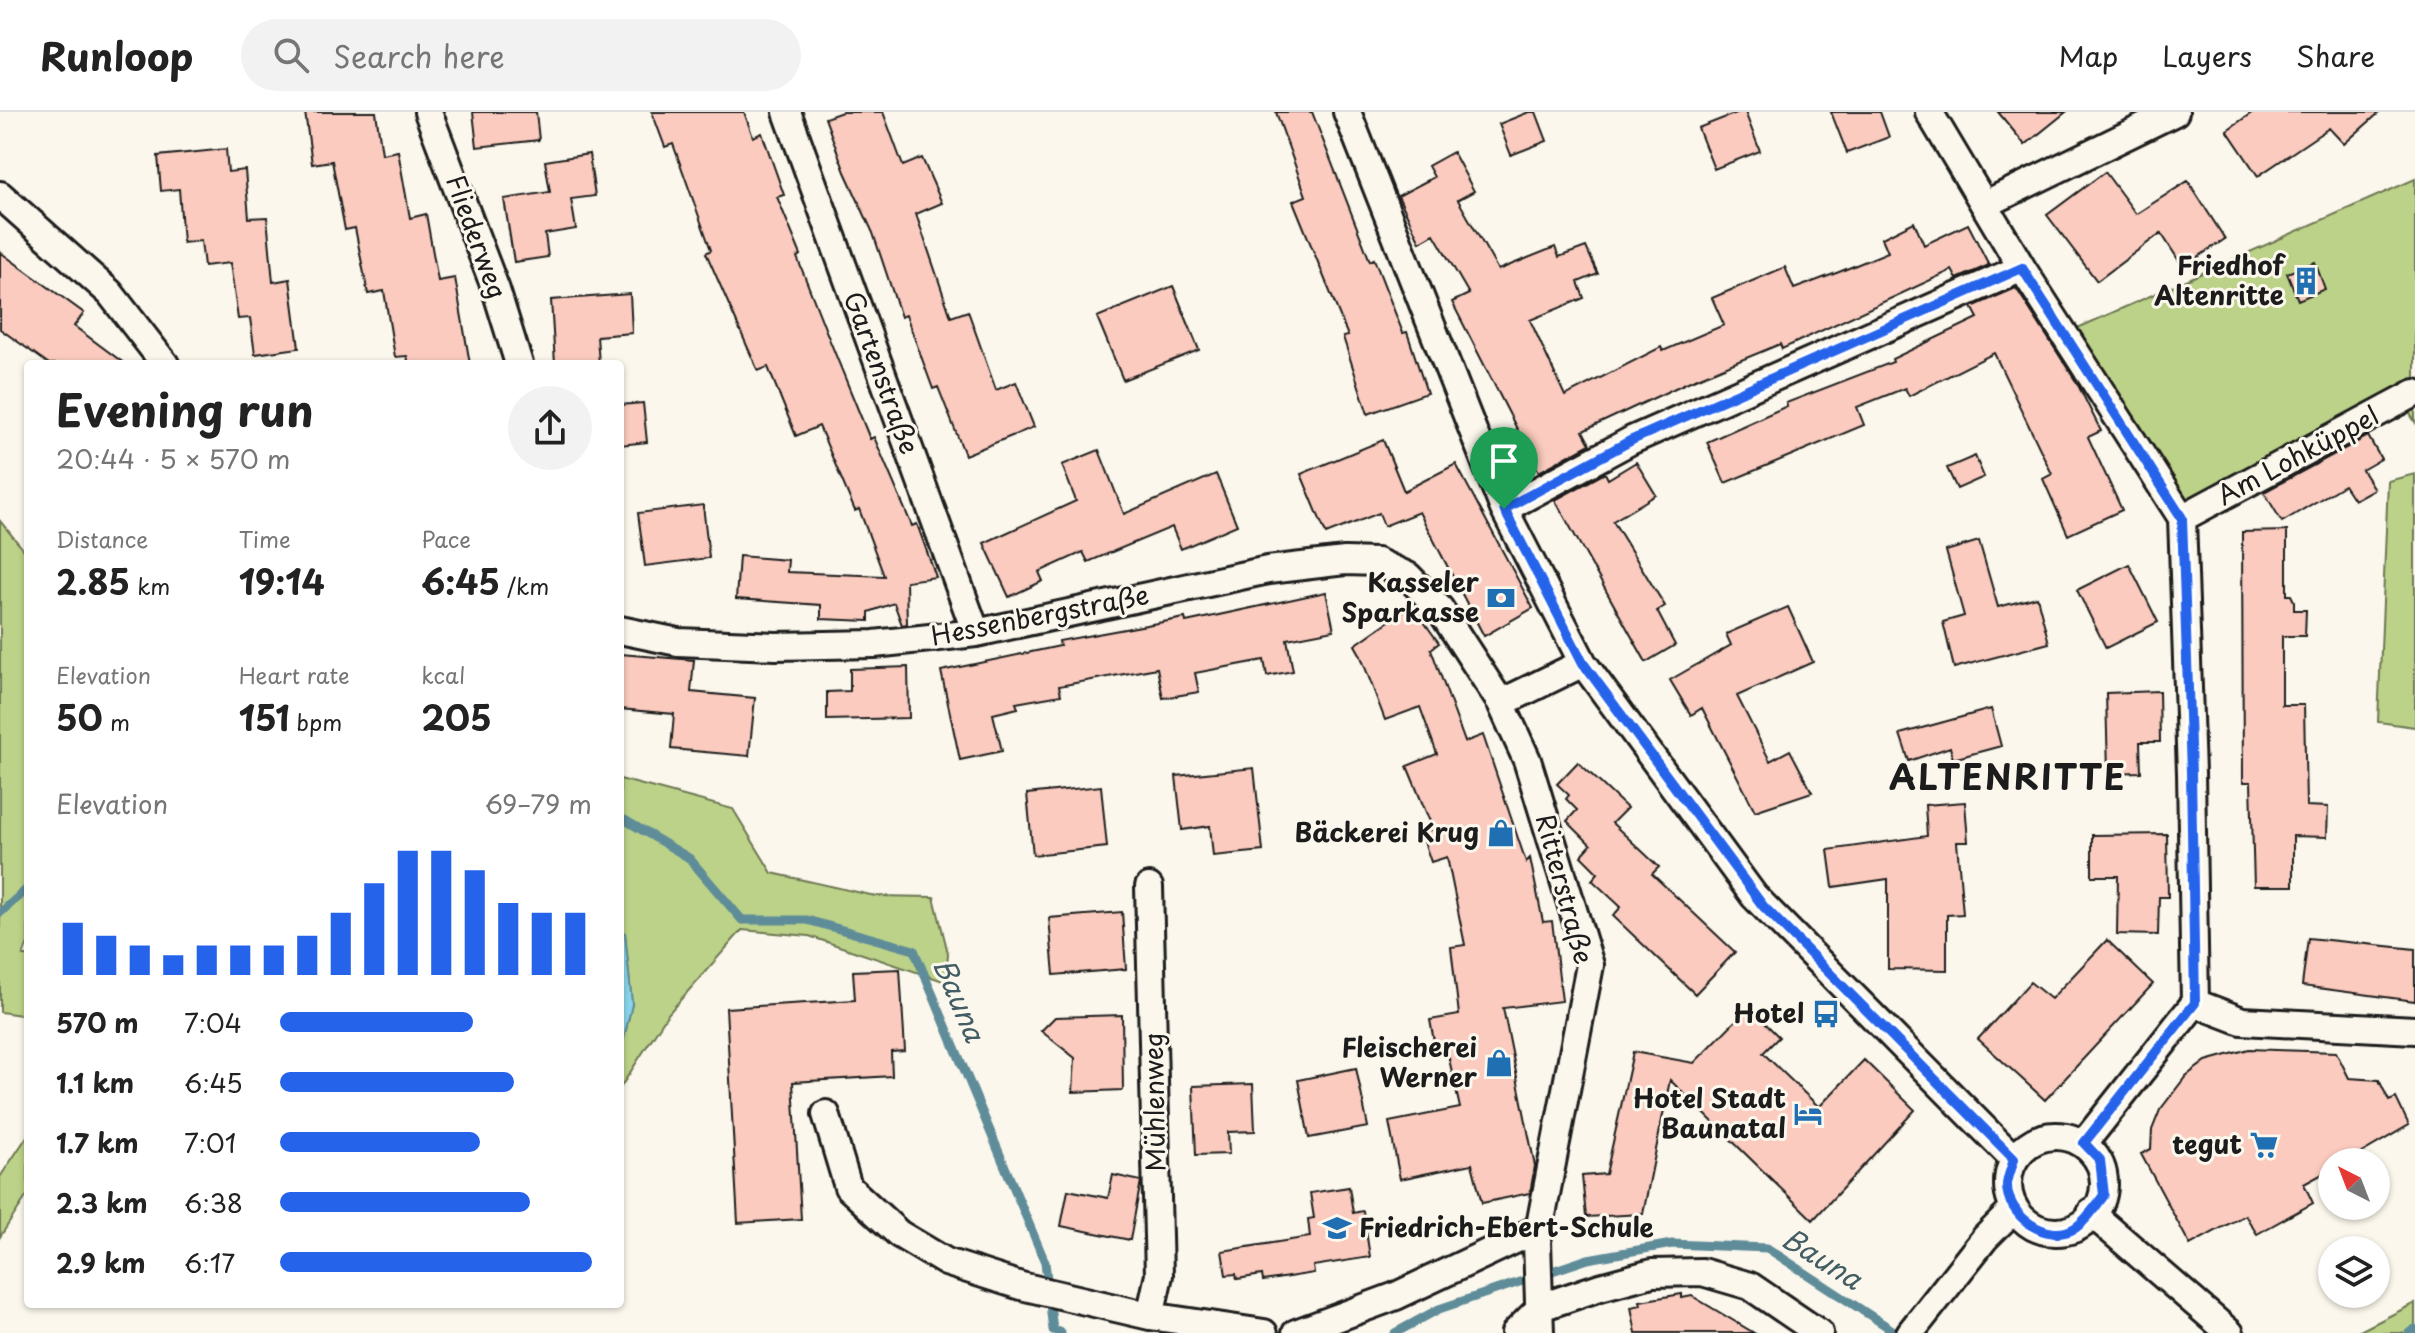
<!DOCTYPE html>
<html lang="en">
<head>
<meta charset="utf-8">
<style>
  body { margin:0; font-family:"Playpen Sans",sans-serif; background:#f2f2f2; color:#222; height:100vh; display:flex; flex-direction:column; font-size:30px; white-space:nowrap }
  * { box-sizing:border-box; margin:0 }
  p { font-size:26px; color:#767676 }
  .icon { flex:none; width:44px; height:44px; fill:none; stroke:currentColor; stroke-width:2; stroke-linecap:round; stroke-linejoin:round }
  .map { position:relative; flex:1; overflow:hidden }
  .side { position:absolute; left:24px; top:248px; width:600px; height:948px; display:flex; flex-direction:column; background:#fff; border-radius:8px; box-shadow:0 2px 6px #0004 }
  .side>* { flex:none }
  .needle { width:52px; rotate:318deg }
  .controls { position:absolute; left:2318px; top:1036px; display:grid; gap:16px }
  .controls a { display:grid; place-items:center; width:72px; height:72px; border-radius:50%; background:#fff; box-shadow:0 2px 6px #0004; font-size:40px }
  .pin { position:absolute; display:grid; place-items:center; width:68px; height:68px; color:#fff; margin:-82px -34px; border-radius:50% 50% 50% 0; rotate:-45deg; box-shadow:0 0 8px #0007 }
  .pin .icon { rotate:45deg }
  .round { display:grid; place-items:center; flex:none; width:84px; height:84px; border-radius:42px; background:#f2f2f2 }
  .overview { display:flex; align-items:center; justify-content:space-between; height:136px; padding:0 32px }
  h1 { font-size:44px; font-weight:700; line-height:60px }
  .metrics { display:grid; grid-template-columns:repeat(3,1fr); gap:12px; height:136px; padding:8px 32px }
  .metrics div { display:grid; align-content:center }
  .metrics b { font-size:34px; font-weight:700 }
  .metrics small { font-size:22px; font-weight:400 }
  .metrics p { font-size:22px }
  .chart { height:224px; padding:16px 32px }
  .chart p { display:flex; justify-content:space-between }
  .chart svg { width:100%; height:144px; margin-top:8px; stroke:#2563eb; stroke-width:6 }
  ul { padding:0 32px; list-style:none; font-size:26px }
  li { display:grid; grid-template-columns:128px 96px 1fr; align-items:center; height:60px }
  li i { height:20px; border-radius:10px; background:#2563eb }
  header { display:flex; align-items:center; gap:48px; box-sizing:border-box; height:112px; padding:0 40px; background:#fff; border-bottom:2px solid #e0e0e0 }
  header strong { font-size:38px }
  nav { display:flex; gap:44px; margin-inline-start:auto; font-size:28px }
  .search { width:560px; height:72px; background:#f2f2f2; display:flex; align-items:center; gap:20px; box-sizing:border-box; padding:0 28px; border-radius:44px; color:#767676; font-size:30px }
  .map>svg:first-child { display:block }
</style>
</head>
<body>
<header>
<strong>Runloop</strong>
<div class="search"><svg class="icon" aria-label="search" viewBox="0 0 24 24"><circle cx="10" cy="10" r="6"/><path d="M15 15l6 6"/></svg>Search here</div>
<nav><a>Map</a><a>Layers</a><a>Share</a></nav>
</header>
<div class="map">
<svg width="2415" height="1221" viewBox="0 0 2415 1221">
  <rect width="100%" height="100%" fill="#fbf7ec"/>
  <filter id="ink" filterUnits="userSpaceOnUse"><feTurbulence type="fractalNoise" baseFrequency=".0125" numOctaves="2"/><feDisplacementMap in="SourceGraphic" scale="16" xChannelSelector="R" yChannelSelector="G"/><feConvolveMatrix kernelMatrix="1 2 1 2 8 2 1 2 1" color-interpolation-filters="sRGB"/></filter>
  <g filter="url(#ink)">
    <path fill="#bcd288" stroke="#6c7752" stroke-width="2" d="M2415 67V310L2402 289 2182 406 2064 222Z
      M2415 362V615L2378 610 2388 369Z
      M0 409 28 443V831L23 844H28V904L0 900Z
      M620 667 733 697 772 761 875 784 934 785 948 841 946 870 809 824 742 818 667 903 620 976V943L632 892 625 822 620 818Z
      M28 1023V1082L0 1125V1065Z
      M2415 1191V1221H2356Z"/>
    <path fill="#8cd6ec" stroke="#5f8c99" stroke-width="2" d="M620 818 625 821 632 892 620 943Z"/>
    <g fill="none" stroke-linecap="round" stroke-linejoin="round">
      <path stroke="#5f8c99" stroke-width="9" d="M620 708H625L689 746 742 808H807L914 838 1045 1150 1053 1218 1061 1221
        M0 801 28 776
        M1395 1221 1439 1197 1588 1147 1672 1132 1767 1136 1897 1221
        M2409 1221 2415 1217"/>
    </g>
    <path fill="#facbbe" stroke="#1c1c1c" stroke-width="2" d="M305 0H376L382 42 398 39 410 106 426 102 438 169 455 166 470 252H409L407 244 395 245 384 179 368 182 355 116 345 118 332 49 312 52Z
      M473 0H536L539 28 477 35Z
      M652 0H744L753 25 762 21 784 83 777 85 801 143 797 145 830 229 870 327 874 325 912 414 917 412 936 465 906 469 907 512 902 513 894 491 869 500V509L821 507V493L736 487 739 444 788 448 787 460 884 464 859 397 855 399 819 314 796 324 768 255 758 259 706 141 711 138 673 32 665 35Z
      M842 0H883L903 54 922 46 942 91 916 102 951 205 968 199 996 278 1016 270 1034 315 965 343 938 275 933 277 906 203 901 205 873 121 845 60 825 6Z
      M1276 0H1312L1370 149 1374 147 1403 221 1407 220 1427 281 1368 302 1343 225 1348 224 1293 89 1306 84Z
      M1529 0H1536L1547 29 1511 43 1499 12Z
      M1739 0H1745L1760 39 1714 57 1698 16Z
      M1831 0H1880L1889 25 1847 41Z
      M1998 0H2066L2025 33Z
      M2253 0H2380L2344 32 2329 16 2258 64 2227 18Z
      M226 37 228 60 245 58 249 106 267 105 273 170 290 167 299 236 255 242 250 206 238 207 230 151 204 154 201 129 183 131 179 77 161 79 158 44Z
      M1453 40 1474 79 1458 88 1498 158 1555 135 1559 145 1586 135 1598 162 1578 170 1584 186 1530 208 1565 284 1661 235 1663 239 1724 213 1712 186 1785 155 1794 177 1839 160 1888 140 1882 126 1914 110 1924 133 1968 112 1989 153 1957 167 1952 158 1782 237 1780 232 1688 270 1583 319 1590 332 1539 360 1452 190 1469 182 1434 122 1420 130 1398 84 1434 65 1428 54Z
      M589 42 595 84 571 87 576 117 545 122 548 145 514 150 504 87 550 80 545 49Z
      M2105 60 2136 102 2188 69 2225 127 2183 155 2161 121 2097 169 2047 103Z
      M0 140 84 201 74 214 125 252H49L0 217Z
      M2315 150 2325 177 2298 188 2287 161Z
      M1173 174 1199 238 1123 268 1097 205Z
      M2016 176 2077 271 2101 319 2088 325 2122 398 2068 423 2043 367 2052 362 1994 241 1909 284 1905 276 1857 295 1864 313 1725 371 1707 330 1787 294 1786 291 1893 250 1892 247 1978 206 1972 195Z
      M630 182 632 221 597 224 599 252H555L551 188Z
      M643 291 647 330 620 333V293Z
      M2368 324 2381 347 2362 358 2374 377 2354 388 2344 373 2282 410 2264 380Z
      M1383 328 1404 379 1456 352 1533 496 1484 524 1419 400 1384 414 1379 401 1326 422 1301 362Z
      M1099 338 1124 402 1216 362 1237 413 1181 437 1172 415 1088 450 1083 440 1039 460 1043 469 1009 485 984 431 1076 389 1062 353Z
      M1975 344 1984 365 1957 377 1947 356Z
      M1636 350 1656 383 1613 409 1665 494 1657 499 1675 533 1646 550 1555 388 1605 361 1608 367Z
      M703 393 709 446 645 454 638 401Z
      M2287 419V483H2291L2294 489V498H2306L2305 524H2282V593H2304L2306 694 2328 695 2327 725 2293 724V774H2254L2251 670H2243L2242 420Z
      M1979 429 1998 495 2037 485 2049 531 1954 556 1943 510 1964 504 1946 439Z
      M2129 452 2158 510 2106 536 2077 478Z
      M1326 480 1334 518 1287 527 1293 559 1267 564 1264 548 1195 561 1199 580 1163 586 1157 556 1059 574 1061 583 1016 591 1018 596 993 602 1002 639 960 648 941 559 1060 534 1059 529 1185 506 1186 510Z
      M1412 493 1439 531 1431 537 1465 630 1483 623 1526 750 1530 746 1543 810 1552 809 1562 889 1503 896 1535 1054 1530 1081 1482 1091 1472 1052 1400 1067 1389 1010 1460 996 1447 938 1436 940 1430 908 1459 903 1451 835 1465 833 1447 745 1431 750 1421 721 1433 717 1407 654 1437 642 1420 595 1385 608 1360 542 1355 533Z
      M1788 495 1813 550 1737 584 1770 649 1790 638 1812 680 1755 699 1702 596 1691 603 1670 568 1731 533 1726 522Z
      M620 542 694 548 691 580 755 586 749 644 671 637 674 602 620 597Z
      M908 555 909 606 827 608V580L850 579V557Z
      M2159 579 2160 630H2140L2141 660 2108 661 2106 581Z
      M1991 597 2001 634 1953 647 1950 635 1909 649 1900 622Z
      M1578 650 1627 696 1612 711 1659 755 1652 762 1735 840 1695 882 1613 804 1621 795 1592 768 1598 761 1581 744 1591 733 1567 709 1577 698 1566 687 1569 683 1557 672Z
      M1254 656 1263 739 1213 744 1210 714 1182 718 1176 664Z
      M1101 674 1107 735 1033 743 1027 682Z
      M1965 690 1968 730H1957L1963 802 1947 803V858L1888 857V767L1833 775 1828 738 1927 724 1925 693Z
      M2167 722 2168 785H2159L2158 823 2117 822 2118 764H2092V723Z
      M1122 800 1126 857 1054 863 1049 806Z
      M2308 826 2415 837V889L2302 874Z
      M2107 828 2153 872 2045 988 1978 927 2030 870 2051 887Z
      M900 857 905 939 891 940 892 964 793 970 801 1107 738 1111 726 896 855 888 853 859Z
      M1749 895 1779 925 1763 941 1819 995 1864 948 1915 998 1813 1108 1670 968 1643 1102 1586 1105 1582 1064 1606 1062 1633 940 1694 951Z
      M1122 903 1123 978 1073 980 1075 946 1041 919 1055 905Z
      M2249 937 2336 940 2349 966 2379 968 2389 989 2396 986 2409 1013 2346 1050H2332V1057L2304 1072 2313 1091 2257 1122 2245 1103 2190 1133 2141 1042 2151 1037 2152 1018 2160 998 2186 964 2206 949Z
      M1356 956 1368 1015 1309 1026 1298 968Z
      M1253 972 1255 1019 1228 1020 1229 1042 1196 1043 1193 974Z
      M1113 1063 1141 1069 1130 1128 1061 1114 1068 1078 1108 1086Z
      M1349 1075 1353 1101 1363 1099 1370 1145 1313 1154 1314 1161 1263 1169 1262 1163 1237 1167 1236 1162 1226 1163 1222 1139 1310 1125 1308 1107 1314 1106 1310 1081Z
      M1682 1182V1186L1692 1184 1754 1221H1636L1631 1195 1641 1193 1640 1189Z"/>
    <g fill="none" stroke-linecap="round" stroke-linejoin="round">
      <defs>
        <path id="street" d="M428 0 496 178 519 252
          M787 0 976 521
          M1347 0 1504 397 1583 551 1754 784 2014 1047
          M1929 0 2022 156 2182 406 2191 661 2195 891
          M0 83 110 181 165 252
          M1986 92 2175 0
          M1504 397 1632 328 2022 156
          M2182 406 2415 281
          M620 518 678 530 776 534 874 532 976 521 1268 458 1345 449 1377 450 1408 464 1440 497 1501 591 1527 648 1590 853 1537 1129 1540 1221
          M1501 591 1583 551
          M1149 775 1159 1163 1150 1204 1264 1221
          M2195 891 2242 909 2415 918
          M826 1002 848 1075 899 1122 946 1150 1021 1174 1150 1204
          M2008 1072a48 48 0 1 1 96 0a48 48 0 1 1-96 0Z
          M2084 1031 2195 891
          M2091 1101 2230 1221
          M1296 1221 1396 1184 1540 1116
          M1515 1221 1541 1195 1600 1175 1652 1161 1702 1160 1750 1174 1819 1221
          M1910 1221 1985 1126 2014 1097"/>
      </defs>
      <use href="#street" stroke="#1c1c1c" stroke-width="32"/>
      <use href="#street" stroke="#fbf7ec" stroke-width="26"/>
    </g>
  </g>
  <g fill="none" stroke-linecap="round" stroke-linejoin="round" filter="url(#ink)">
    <defs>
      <path id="route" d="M2022 156 2182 406 2191 661 2195 891 2084 1031 2100 1048 2104 1083C2096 1094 2087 1108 2075 1116 2047 1133 2006 1103 2007 1072 2008 1064 2012 1055 2014 1047L1763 794 1583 551 1504 397 1632 328Z"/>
    </defs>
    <use href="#route" stroke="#fff" stroke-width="16"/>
    <use href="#route" stroke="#2563eb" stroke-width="10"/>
  </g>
  <defs>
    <symbol id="building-bare" viewBox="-9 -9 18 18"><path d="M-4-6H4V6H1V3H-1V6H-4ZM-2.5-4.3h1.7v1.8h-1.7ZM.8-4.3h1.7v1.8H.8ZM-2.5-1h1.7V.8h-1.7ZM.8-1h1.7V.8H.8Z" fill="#1f6fb2" stroke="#fbf7ec" stroke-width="2.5" paint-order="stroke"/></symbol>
    <symbol id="bank-bare" viewBox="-9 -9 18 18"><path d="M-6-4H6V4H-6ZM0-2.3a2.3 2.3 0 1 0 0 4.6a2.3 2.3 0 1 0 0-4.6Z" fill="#1f6fb2" stroke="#fbf7ec" stroke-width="2.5" paint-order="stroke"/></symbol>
    <symbol id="shop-bare" viewBox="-9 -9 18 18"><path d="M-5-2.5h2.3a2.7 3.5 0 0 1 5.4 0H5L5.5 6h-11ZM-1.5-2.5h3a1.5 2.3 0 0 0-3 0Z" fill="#1f6fb2" stroke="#fbf7ec" stroke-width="2.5" paint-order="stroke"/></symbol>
    <symbol id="bus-bare" viewBox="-9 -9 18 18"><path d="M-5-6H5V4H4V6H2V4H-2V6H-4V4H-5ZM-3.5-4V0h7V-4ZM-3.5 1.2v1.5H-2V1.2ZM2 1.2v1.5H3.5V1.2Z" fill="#1f6fb2" stroke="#fbf7ec" stroke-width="2.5" paint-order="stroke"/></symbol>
    <symbol id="hotel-bare" viewBox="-9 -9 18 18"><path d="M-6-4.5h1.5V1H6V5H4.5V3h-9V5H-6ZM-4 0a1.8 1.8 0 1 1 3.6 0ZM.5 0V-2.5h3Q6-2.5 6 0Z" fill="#1f6fb2" stroke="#fbf7ec" stroke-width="2.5" paint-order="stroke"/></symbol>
    <symbol id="supermarket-bare" viewBox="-9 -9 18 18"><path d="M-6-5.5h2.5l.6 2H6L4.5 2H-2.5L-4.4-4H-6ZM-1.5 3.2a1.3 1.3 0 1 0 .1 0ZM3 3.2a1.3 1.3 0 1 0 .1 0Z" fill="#1f6fb2" stroke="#fbf7ec" stroke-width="2.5" paint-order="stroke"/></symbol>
    <symbol id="school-bare" viewBox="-9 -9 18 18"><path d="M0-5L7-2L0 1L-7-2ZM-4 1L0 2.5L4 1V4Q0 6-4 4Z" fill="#1f6fb2" stroke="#fbf7ec" stroke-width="2.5" paint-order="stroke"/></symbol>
  </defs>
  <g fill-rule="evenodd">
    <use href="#building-bare" x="2286" y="149" width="40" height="40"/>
    <use href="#bank-bare" x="1481" y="466" width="40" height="40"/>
    <use href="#shop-bare" x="1481" y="701" width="40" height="40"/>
    <use href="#bus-bare" x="1806" y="882" width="40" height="40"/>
    <use href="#shop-bare" x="1479" y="931" width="40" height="40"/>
    <use href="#hotel-bare" x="1788" y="982" width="40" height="40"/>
    <use href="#supermarket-bare" x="2244" y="1013" width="40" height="40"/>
    <use href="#school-bare" x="1317" y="1096" width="40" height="40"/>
  </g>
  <g text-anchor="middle" stroke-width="6" stroke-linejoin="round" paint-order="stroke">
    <g font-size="26" fill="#1c1c1c" stroke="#fbf7ec">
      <text transform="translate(476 125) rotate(70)" y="9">Fliederweg</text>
      <text transform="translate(881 261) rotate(70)" y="9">Gartenstraße</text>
      <text transform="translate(2298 344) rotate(-28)" y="9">Am Lohküppel</text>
      <text transform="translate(1040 504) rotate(-11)" y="9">Hessenbergstraße</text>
      <text transform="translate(1564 777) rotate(75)" y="9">Ritterstraße</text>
      <text transform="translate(1155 990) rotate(-91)" y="9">Mühlenweg</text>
    </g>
    <g font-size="26" font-weight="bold" fill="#1c1c1c" stroke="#fbf7ec" text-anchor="end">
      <text x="2284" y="163">Friedhof<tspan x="2284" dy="30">Altenritte</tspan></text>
      <text x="1479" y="480">Kasseler<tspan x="1479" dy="30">Sparkasse</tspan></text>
      <text x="1479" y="730">Bäckerei Krug</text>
      <text x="1804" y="911">Hotel</text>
      <text x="1477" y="945">Fleischerei<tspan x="1477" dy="30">Werner</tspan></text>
      <text x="1786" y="996">Hotel Stadt<tspan x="1786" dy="30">Baunatal</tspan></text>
      <text x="2242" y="1042">tegut</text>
      <text x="1359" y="1125" text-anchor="start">Friedrich-Ebert-Schule</text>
    </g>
    <g font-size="28" font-style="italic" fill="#435d65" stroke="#fbf7ec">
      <text transform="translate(959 888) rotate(67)" y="10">Bauna</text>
      <text transform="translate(1822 1147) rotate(32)" y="10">Bauna</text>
    </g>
    <g font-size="34" font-weight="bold" letter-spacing="2" fill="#1c1c1c" stroke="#fbf7ec">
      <text x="2008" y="678">ALTENRITTE</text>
    </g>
  </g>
</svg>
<div class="controls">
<a><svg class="needle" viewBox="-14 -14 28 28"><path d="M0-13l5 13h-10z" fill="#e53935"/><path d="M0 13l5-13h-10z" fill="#767676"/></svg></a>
<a><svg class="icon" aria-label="layers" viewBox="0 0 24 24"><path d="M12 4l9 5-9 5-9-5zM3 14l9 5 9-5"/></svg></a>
</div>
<div class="pin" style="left:1504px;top:397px;background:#1e9e55"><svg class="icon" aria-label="arrive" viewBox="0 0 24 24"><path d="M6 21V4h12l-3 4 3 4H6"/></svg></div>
<section class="side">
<div class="overview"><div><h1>Evening run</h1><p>20:44 · 5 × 570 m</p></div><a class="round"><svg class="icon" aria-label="share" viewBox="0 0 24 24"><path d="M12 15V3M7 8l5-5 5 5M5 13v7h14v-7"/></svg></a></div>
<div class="metrics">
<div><p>Distance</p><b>2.85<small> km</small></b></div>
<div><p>Time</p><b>19:14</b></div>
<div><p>Pace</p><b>6:45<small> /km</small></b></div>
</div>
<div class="metrics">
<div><p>Elevation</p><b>50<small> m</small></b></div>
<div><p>Heart rate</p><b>151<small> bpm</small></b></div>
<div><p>kcal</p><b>205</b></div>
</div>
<div class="chart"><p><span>Elevation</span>69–79 m</p>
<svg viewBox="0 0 160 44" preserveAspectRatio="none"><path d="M5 44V28M15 44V32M25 44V35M35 44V38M45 44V35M55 44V35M65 44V35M75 44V32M85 44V25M95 44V16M105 44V6M115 44V6M125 44V12M135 44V22M145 44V25M155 44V25"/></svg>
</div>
<ul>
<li><b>570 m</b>7:04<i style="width:62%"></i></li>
<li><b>1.1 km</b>6:45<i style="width:75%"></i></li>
<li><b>1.7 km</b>7:01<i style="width:64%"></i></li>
<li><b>2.3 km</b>6:38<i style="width:80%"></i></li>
<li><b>2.9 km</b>6:17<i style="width:100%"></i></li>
</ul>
</section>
</div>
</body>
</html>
